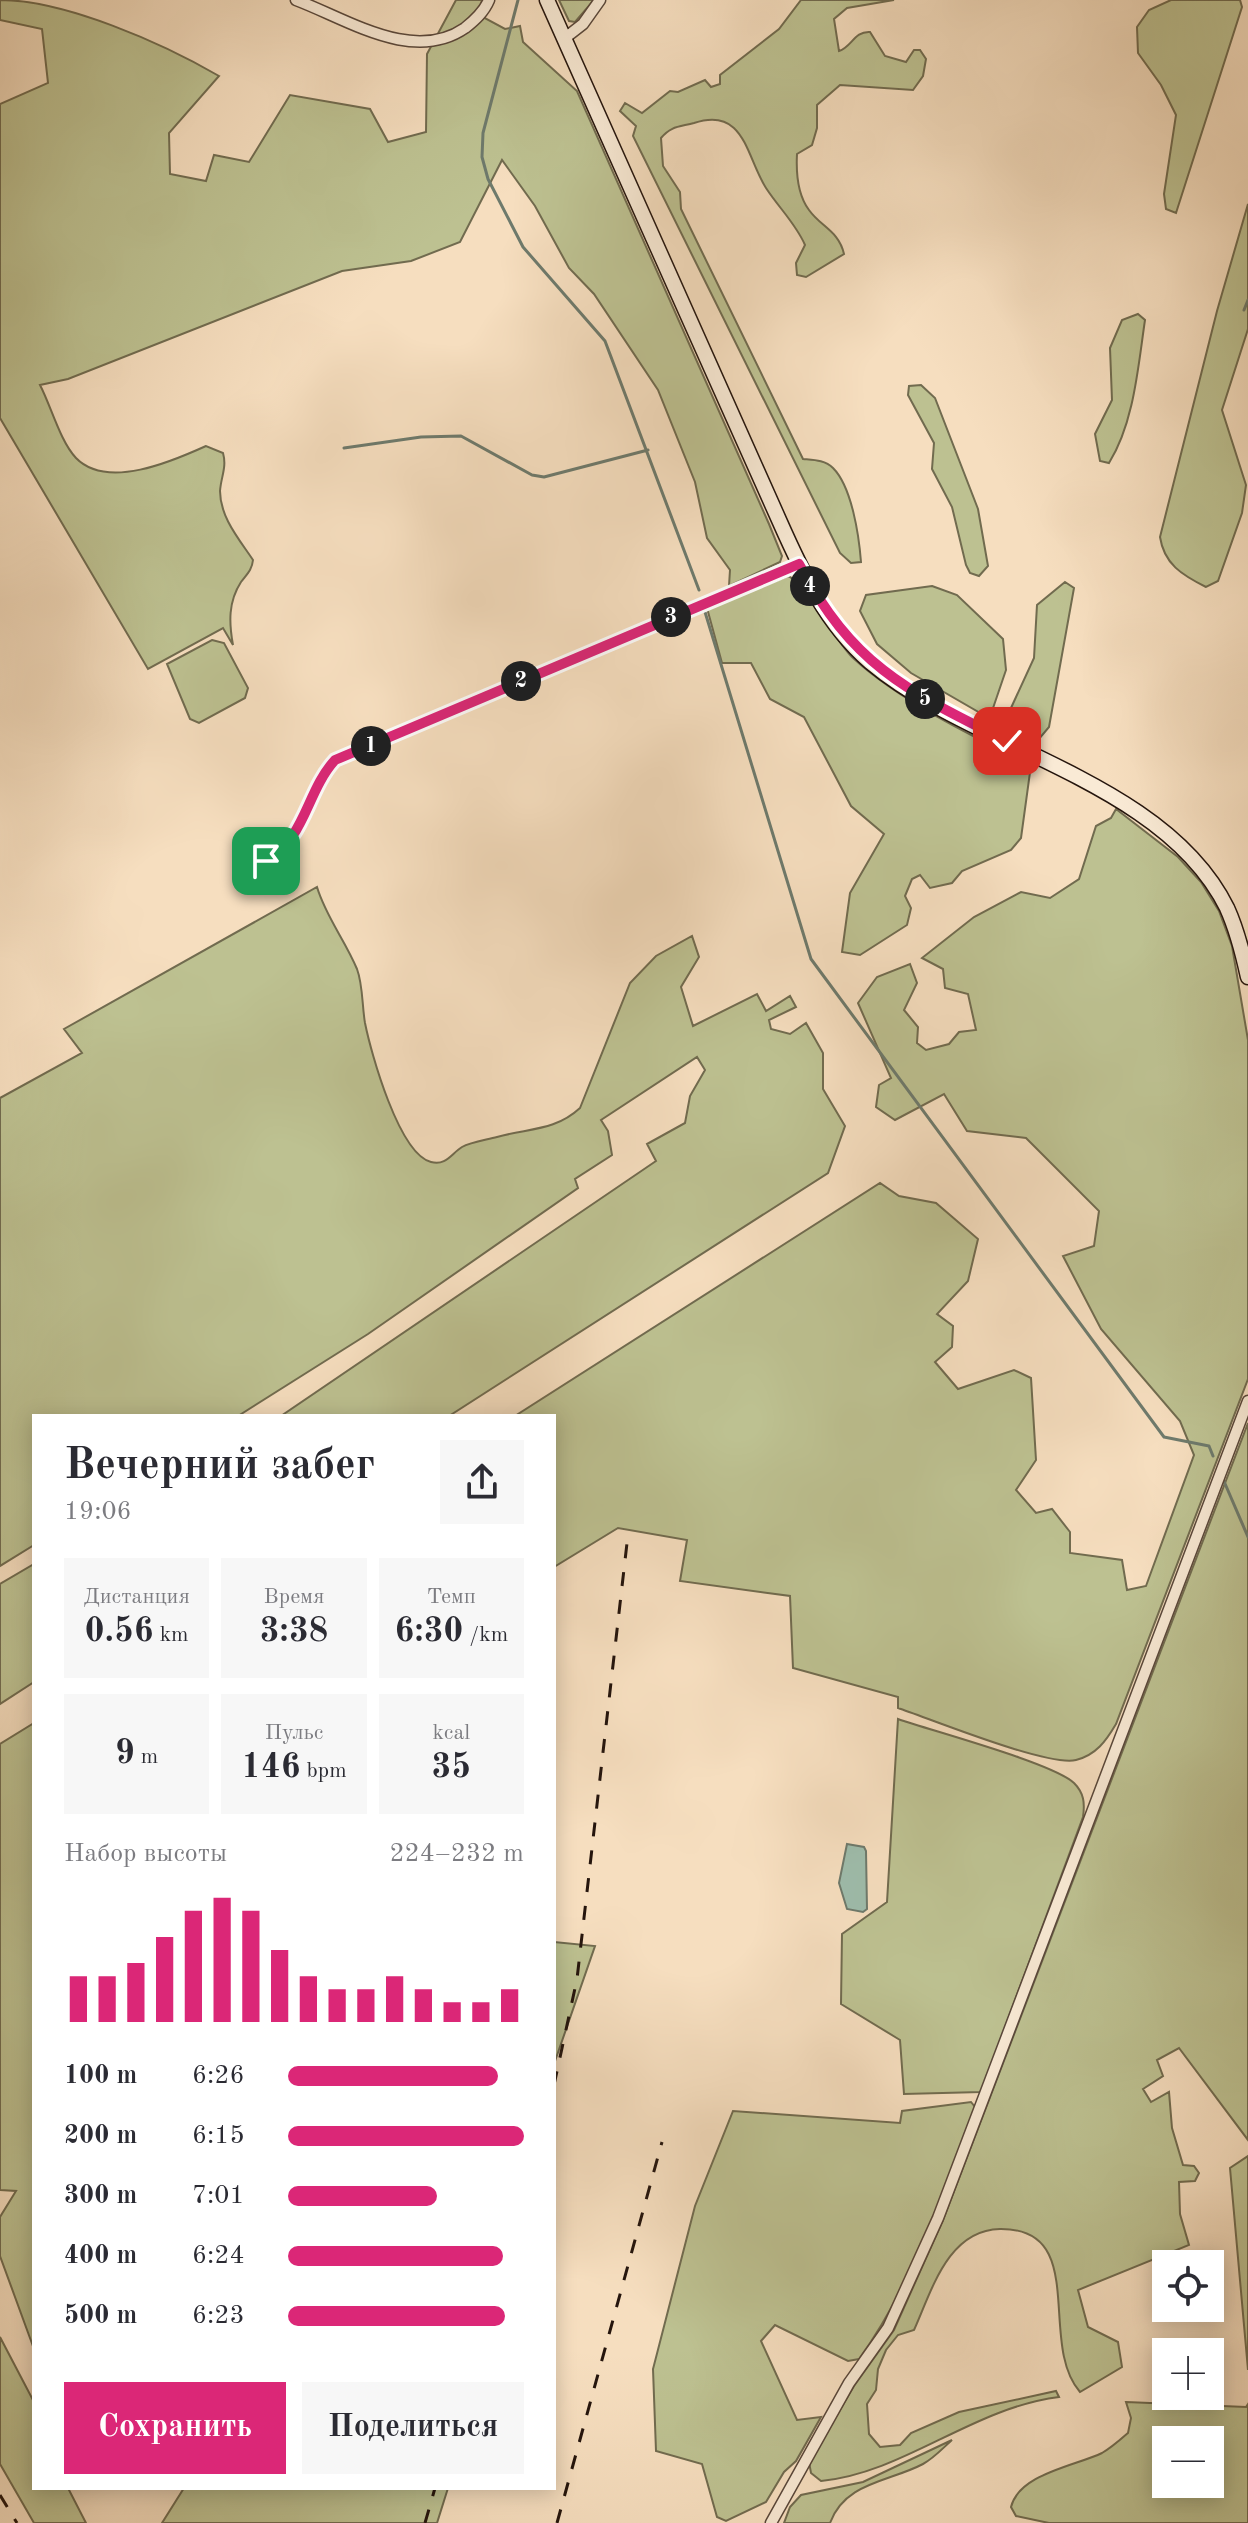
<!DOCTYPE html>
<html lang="ru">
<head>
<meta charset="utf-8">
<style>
  body { margin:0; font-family:"Old Standard TT",serif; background:#f7f7f7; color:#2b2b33; height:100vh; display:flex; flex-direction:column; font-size:30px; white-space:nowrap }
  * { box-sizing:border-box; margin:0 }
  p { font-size:26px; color:#7c7c81 }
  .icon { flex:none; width:44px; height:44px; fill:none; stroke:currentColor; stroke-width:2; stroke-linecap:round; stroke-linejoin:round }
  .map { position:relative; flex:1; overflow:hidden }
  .sheet { position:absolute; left:32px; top:1414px; width:524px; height:1076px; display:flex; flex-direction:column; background:#fff; border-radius:0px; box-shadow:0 4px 20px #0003 }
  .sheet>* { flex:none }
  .fabs { position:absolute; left:1152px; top:2250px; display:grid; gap:16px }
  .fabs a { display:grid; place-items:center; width:72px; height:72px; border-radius:0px; background:#fff; box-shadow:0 4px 20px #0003; font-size:40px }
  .pin { position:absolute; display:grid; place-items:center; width:68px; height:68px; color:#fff; margin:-34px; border-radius:16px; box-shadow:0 4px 12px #0006 }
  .km { position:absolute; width:40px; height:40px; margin:-20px; border-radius:50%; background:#222; color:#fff; font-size:22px; line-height:40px; text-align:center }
  .round { display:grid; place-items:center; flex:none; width:84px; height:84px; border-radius:0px; background:#f7f7f7 }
  .overview { display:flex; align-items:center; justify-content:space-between; height:136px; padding:0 32px }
  h1 { font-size:44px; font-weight:800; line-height:60px }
  .figures { display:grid; grid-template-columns:repeat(3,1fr); gap:12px; height:136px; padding:8px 32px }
  .figures div { display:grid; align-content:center; border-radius:0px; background:#f7f7f7; text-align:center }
  .figures b { font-size:34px; font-weight:800 }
  .figures small { font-size:22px; font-weight:400 }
  .figures p { font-size:22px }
  .chart { height:224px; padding:16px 32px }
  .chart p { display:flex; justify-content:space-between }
  .chart svg { width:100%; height:144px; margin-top:8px; stroke:#db2777; stroke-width:6 }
  .cta { display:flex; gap:16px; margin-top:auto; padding:16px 32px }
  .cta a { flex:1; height:92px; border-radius:0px; background:#db2777; color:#fff; font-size:32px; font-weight:800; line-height:92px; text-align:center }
  .cta a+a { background:#f7f7f7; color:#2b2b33 }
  ul { padding:0 32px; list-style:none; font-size:26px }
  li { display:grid; grid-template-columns:128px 96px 1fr; align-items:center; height:60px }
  li i { height:20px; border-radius:10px; background:#db2777 }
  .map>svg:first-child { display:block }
</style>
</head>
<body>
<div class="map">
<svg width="1248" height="2523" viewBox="0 0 1248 2523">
  <rect width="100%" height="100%" fill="#f6debf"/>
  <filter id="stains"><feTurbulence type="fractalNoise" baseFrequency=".0025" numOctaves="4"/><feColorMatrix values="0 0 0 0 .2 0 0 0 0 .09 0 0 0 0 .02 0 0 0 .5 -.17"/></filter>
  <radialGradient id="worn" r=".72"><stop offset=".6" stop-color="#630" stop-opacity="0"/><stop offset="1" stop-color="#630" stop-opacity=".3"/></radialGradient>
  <path fill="#bdc191" stroke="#716b4f" stroke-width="2" fill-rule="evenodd" d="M0 0C65 0 162 43 219 76L169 133 170 174 206 181 214 155 249 162 290 95 370 109 388 142 426 132 427 54 456 0H482L479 15 505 29 520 26 523 42 577 91 769 524 782 556 780 562 729 586 730 570 707 538 695 482 658 390 594 294 569 268 535 206 502 160 460 242 411 261 342 271 68 379 40 385C51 406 60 441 76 458 107 490 173 461 206 446L223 453C227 467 221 477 220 491 220 517 239 539 253 560 252 570 247 574 241 582 228 602 229 623 233 645L223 628 148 669 0 418V104L48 83 42 29 0 20Z
    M559 0H594L575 22 569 21Z
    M801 0H894L847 8 834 19 839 51C852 47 854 31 870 32L885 56 906 62 914 50H920L926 59 923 76 913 90 840 85 817 105V128L812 145 797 154C796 173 797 194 809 210 821 227 839 231 844 254L806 277 797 275 796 263 805 245C796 224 779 208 766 188 746 157 745 106 694 123 679 127 671 126 661 138L663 166 680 192 681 209 803 459C814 460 825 460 833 468 852 487 859 536 861 562L851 563 840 553 633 136 636 126 620 111 625 103 642 113 670 91 678 92 705 80 711 87 720 84V75L779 29Z
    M1171 0H1240L1242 7 1176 213 1166 209 1164 194 1176 115 1161 85 1138 53 1137 27 1149 10Z
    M1248 204V329L1222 410 1246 485 1242 513 1218 581 1206 587C1182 575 1164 564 1160 537L1217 311Z
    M1138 314 1145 320C1138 367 1134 423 1109 463L1100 461 1095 434 1112 400 1110 348 1122 320Z
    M921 385 935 398 978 509 988 566 979 576 970 573 966 565 952 507 932 469 934 443 908 395 909 386Z
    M788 576C801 580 836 641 852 657 898 700 974 737 1031 765L1021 838 1011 850 962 871 952 883 930 888 920 875 912 879 905 896 911 908 907 925 860 955 842 952 850 893 884 834 851 806 804 717 770 699 751 663H722L707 608Z
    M1065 582 1074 588 1049 727 1039 739 1016 736 1005 721 1034 658 1037 605Z
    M932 586 957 595 1003 639 1006 670 991 714H982L911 673 877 644 860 611 866 595Z
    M212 640 224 643 248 688 245 698 199 723 190 719 167 664Z
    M1116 809 1178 857 1201 882 1219 911 1232 946 1248 1040V1379L1116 1724C1106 1741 1096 1755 1076 1760 1048 1767 931 1719 898 1708V1697L793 1668 790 1596 680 1581 687 1540 618 1528 554 1567V1416H515L880 1183 899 1196 936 1203 978 1239 968 1281 937 1314 953 1326 952 1347 935 1362 958 1389 1014 1370 1031 1378 1036 1460 1016 1490 1036 1513 1052 1509 1070 1532V1553L1122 1560 1127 1590 1146 1586 1194 1455 1180 1421 1101 1329 1063 1256 1094 1246 1099 1211 1026 1138 967 1131 944 1094 895 1120 876 1107 879 1085 891 1078 858 1003 877 977 910 964 917 983 904 1010 918 1027 917 1043 926 1050 949 1044 959 1032 976 1030 968 994 945 988 943 969 922 958 974 917 1021 892 1050 898 1079 879 1096 826 1111 818Z
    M317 887C326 917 345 940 357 969 363 985 362 1006 365 1023 371 1053 399 1154 431 1162 446 1166 451 1154 462 1147 471 1142 486 1140 497 1137 529 1128 555 1131 580 1108L630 983 656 956 692 936 699 957 681 987 693 1026 757 994 766 1011 790 996 796 1007 769 1020 771 1029 790 1034 806 1023 823 1053V1089L845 1126 828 1173 449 1416H281L656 1161 647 1144 685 1123 690 1096 705 1070 697 1057 601 1120 608 1131 612 1155 575 1179 578 1188 368 1334 238 1416H34V1545L0 1566V1098L82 1053 64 1029Z
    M1248 1423V2140L1179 2048 1157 2060 1163 2076 1143 2089 1151 2102 1169 2092 1172 2128 1183 2165 1194 2166 1199 2173 1195 2181 1179 2182 1180 2214 1189 2245 1078 2290 1088 2327 1118 2342 1122 2367 1080 2392C1037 2343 1090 2228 1000 2229 948 2230 932 2290 914 2330L898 2335 886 2350 878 2369 876 2390 867 2404 869 2434 880 2447 900 2445 911 2433 959 2412 1056 2391 1059 2397C972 2408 904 2473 821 2481L811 2473 809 2462 854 2386 894 2330 943 2220Z
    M34 1564V1682L0 1704V1584Z
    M898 1719C932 1731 1053 1763 1074 1783 1084 1793 1085 1803 1083 1817L981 2092 904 2094 900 2040 841 2004 842 1934 887 1902Z
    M34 1723V2349L0 2256V2217L16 2191 0 2190V1744Z
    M554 1942 595 1946 554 2064Z
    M971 2102 975 2107C942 2193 913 2285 859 2359L848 2361 775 2325 761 2341 797 2420 821 2417 796 2461 784 2472 766 2502 726 2521 717 2517 702 2464 656 2451 653 2369 695 2206 733 2111 900 2123 902 2111Z
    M1248 2156V2370L1230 2168Z
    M0 2337 34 2402V2488H68L86 2523H34L0 2464Z
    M1126 2402 1246 2407 1248 2404V2523H1049L1016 2516 1011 2507C1019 2474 1075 2466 1102 2453 1111 2448 1120 2440 1128 2433L1131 2418ZM1166 2440H1210V2484H1166Z
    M952 2440C943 2448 934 2458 923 2464 889 2482 845 2482 830 2523H784L790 2507 801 2495 863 2482Z
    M184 2488H448L437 2523H162Z"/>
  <path fill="#9ebdac" stroke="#6e7a6c" stroke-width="2" d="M847 1844 864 1847 866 1851 867 1909 863 1912 847 1909 839 1883Z"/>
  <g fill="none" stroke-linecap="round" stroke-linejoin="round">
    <path stroke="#6e7a6c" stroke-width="3" d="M518 0 483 133 482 157 488 179 523 247 605 341 699 590
      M1244 310 1248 300
      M344 448 421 437 461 436 532 475 544 477 648 450
      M705 612 811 959 1164 1437 1209 1446 1213 1456
      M1223 1479 1248 1537"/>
    <defs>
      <path id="street" d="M296 0C347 19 413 64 465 28 475 20 484 12 489 0
        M565 38 583 24 600 0
        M266 861C306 838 306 792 335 760L799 564
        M771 2523 849 2383 888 2328 938 2218 1248 1401"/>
      <path id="secondary" d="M547 0 779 520C802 572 826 624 870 662 973 749 1164 780 1227 908 1237 930 1243 954 1248 977"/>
    </defs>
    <use href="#street" stroke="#59473a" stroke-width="13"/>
    <use href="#secondary" stroke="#25150d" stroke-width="17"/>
    <use href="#street" stroke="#f9ead5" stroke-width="10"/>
    <use href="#secondary" stroke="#f9ead5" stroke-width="14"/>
    <path stroke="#25150d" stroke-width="3" stroke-dasharray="14 14" stroke-linecap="butt" d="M554 2085 577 1979 627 1543
      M0 2495 17 2523
      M425 2523 435 2488
      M557 2523 662 2142"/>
  </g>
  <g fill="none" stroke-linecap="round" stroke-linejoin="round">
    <defs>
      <path id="route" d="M266 861C306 838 306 792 335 760L799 564C853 666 907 691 1007 741"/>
    </defs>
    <use href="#route" stroke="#fff" stroke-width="16"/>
    <use href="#route" stroke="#db2777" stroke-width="10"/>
  </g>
  <rect width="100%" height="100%" filter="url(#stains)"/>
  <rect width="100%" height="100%" fill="url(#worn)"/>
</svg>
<div class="fabs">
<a><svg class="icon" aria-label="locate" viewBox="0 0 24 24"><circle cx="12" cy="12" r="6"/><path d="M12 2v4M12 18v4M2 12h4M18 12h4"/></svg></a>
<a>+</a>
<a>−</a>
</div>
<div class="pin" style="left:266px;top:861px;background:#1e9e55"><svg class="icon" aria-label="arrive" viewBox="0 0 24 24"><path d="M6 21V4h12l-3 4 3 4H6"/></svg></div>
<div class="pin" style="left:1007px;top:741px;background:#d93025"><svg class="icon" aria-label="check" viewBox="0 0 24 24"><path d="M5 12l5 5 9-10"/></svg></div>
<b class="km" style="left:371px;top:746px">1</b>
<b class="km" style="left:521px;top:681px">2</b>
<b class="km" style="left:671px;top:617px">3</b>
<b class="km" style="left:810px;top:586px">4</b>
<b class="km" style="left:925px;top:699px">5</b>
<section class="sheet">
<div class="overview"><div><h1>Вечерний забег</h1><p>19:06</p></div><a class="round"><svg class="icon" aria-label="share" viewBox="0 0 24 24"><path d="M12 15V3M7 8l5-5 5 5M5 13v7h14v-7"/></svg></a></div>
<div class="figures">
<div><p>Дистанция</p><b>0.56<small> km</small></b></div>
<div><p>Время</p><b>3:38</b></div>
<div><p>Темп</p><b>6:30<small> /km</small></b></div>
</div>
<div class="figures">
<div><b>9<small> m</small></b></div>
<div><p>Пульс</p><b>146<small> bpm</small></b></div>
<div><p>kcal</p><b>35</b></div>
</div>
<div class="chart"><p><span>Набор высоты</span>224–232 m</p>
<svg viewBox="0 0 160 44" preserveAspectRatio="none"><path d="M5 44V30M15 44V30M25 44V26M35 44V18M45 44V10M55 44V6M65 44V10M75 44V22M85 44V30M95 44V34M105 44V34M115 44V30M125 44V34M135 44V38M145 44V38M155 44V34"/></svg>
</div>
<ul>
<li><b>100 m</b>6:26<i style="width:89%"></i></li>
<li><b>200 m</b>6:15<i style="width:100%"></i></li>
<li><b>300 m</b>7:01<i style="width:63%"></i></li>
<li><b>400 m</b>6:24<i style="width:91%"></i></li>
<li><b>500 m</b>6:23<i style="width:92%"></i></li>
</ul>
<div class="cta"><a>Сохранить</a><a>Поделиться</a></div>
</section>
</div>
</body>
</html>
